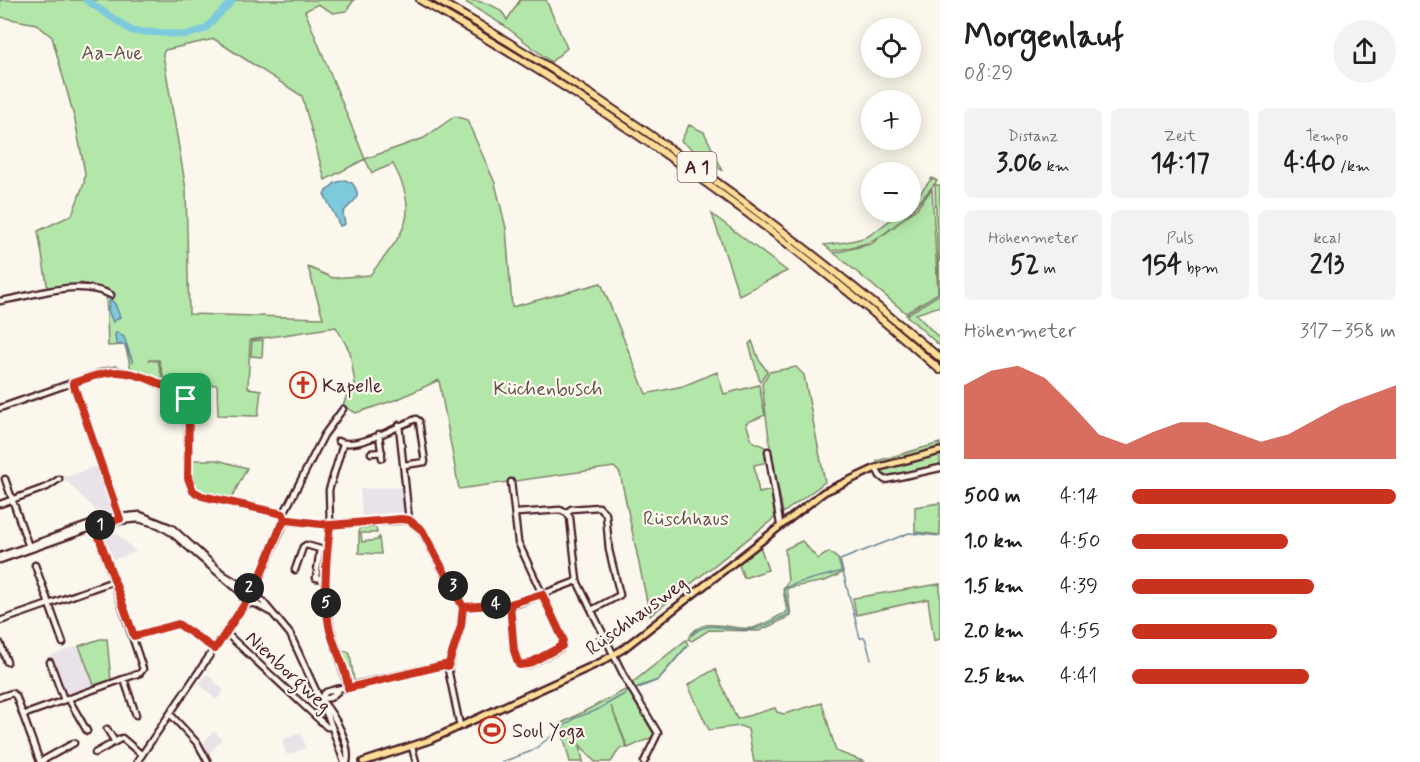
<!DOCTYPE html>
<html lang="de">
<head>
<meta charset="utf-8">
<style>
  body { margin:0; font-family:Mynerve,sans-serif; background:#f2f2f2; color:#202124; height:100vh; display:flex; flex-direction:column; font-size:22px; white-space:nowrap }
  * { box-sizing:border-box; margin:0 }
  p { font-size:20px; color:#757577 }
  .icon { flex:none; width:33px; height:33px; fill:none; stroke:currentColor; stroke-width:2; stroke-linecap:round; stroke-linejoin:round }
  .map { position:relative; flex:1; overflow:hidden }
  .details { display:flex; flex-direction:column; background:#fff; width:480px }
  .details>* { flex:none }
  .buttons { position:absolute; left:861px; top:18px; display:grid; gap:12px }
  .buttons a { display:grid; place-items:center; width:60px; height:60px; border-radius:50%; background:#fff; box-shadow:0 3px 15px #0003; font-size:30px }
  .pin { position:absolute; display:grid; place-items:center; width:51px; height:51px; color:#fff; margin:-26px; border-radius:12px; box-shadow:0 3px 9px #0006 }
  .km { position:absolute; width:30px; height:30px; margin:-15px; border-radius:50%; background:#222; color:#fff; font-size:16px; line-height:30px; text-align:center }
  .round { display:grid; place-items:center; flex:none; width:63px; height:63px; border-radius:32px; background:#f2f2f2 }
  .head { display:flex; align-items:center; justify-content:space-between; height:102px; padding:0 24px }
  h1 { font-size:33px; font-weight:700; line-height:45px }
  .metrics { display:grid; grid-template-columns:repeat(3,1fr); gap:9px; height:102px; padding:6px 24px }
  .metrics div { display:grid; align-content:center; border-radius:9px; background:#f2f2f2; text-align:center }
  .metrics b { font-size:26px; font-weight:700 }
  .metrics small { font-size:16px; font-weight:400 }
  .metrics p { font-size:16px }
  .chart { height:168px; padding:12px 24px }
  .chart p { display:flex; justify-content:space-between }
  .chart svg { width:100%; height:108px; margin-top:6px; fill:#c8321e; opacity:.7 }
  ul { padding:0 24px; list-style:none; font-size:20px }
  li { display:grid; grid-template-columns:96px 72px 1fr; align-items:center; height:45px }
  li i { height:15px; border-radius:8px; background:#c8321e }
  main { display:flex; flex:1; min-height:0 }
  .map>svg:first-child { display:block }
</style>
</head>
<body>
<main>
<div class="map">
<svg width="940" height="762" viewBox="0 0 940 762">
  <rect width="100%" height="100%" fill="#fbf7ec"/>
  <filter id="ink" filterUnits="userSpaceOnUse"><feTurbulence type="fractalNoise" baseFrequency=".0167" numOctaves="2"/><feDisplacementMap in="SourceGraphic" scale="12" xChannelSelector="R" yChannelSelector="G"/><feConvolveMatrix kernelMatrix="1 2 1 2 8 2 1 2 1" color-interpolation-filters="sRGB"/></filter>
  <g filter="url(#ink)">
    <path fill="#e9e2e8" d="M97 466 113 512 101 515 63 478Z
      M403 487 404 512 362 516 360 489Z
      M111 528 136 552 109 561 99 532Z
      M78 646 95 687 64 697 50 656Z
      M207 674 224 691 216 700 199 683Z
      M214 731 222 739 209 754 202 744Z
      M301 733 306 748 287 755 282 740Z"/>
    <path fill="#b3e7a9" stroke="#7e836a" stroke-width="1.5" fill-rule="evenodd" d="M0 0H354L346 11 333 13 318 4 305 11 365 159 424 138 455 116 467 120 495 183 506 228 512 307 601 283 646 394 683 386 717 372 724 394 759 385 765 415 746 423 752 441 767 448 768 462 754 465 759 493 773 490 777 516 650 616 620 473 614 467 459 489 439 380 398 399 356 413 343 406 348 392 356 390 350 352 336 327 250 340 248 388 261 390 258 416 218 415 217 385 172 382 164 378 159 360H148L158 361 163 381 131 369 125 345 108 346 106 290 82 283 48 290 38 231 72 215 84 183 85 173 75 120 52 37 36 24 0 17ZM214 39 302 96 325 180 365 159 372 173 393 164C422 217 403 233 370 275L333 278 308 267 323 318 189 314 186 189 163 54 165 50Z
      M462 0C478 0 501 4 507 20L520 0H546L567 48 551 62 505 26Z
      M689 125 704 132 723 171 681 141Z
      M932 178 937 181C920 202 895 232 869 242 858 247 844 248 832 251L824 245C837 243 853 242 866 237 881 230 894 212 910 212L911 205Z
      M935 185H940L939 293Z
      M932 189 938 293 906 313 834 253 871 244 917 208Z
      M712 214 787 271 739 295Z
      M940 294V306L916 314 940 339V346L906 315Z
      M263 340 262 357 251 356 252 341Z
      M752 341 759 360 767 371 760 382 749 344Z
      M796 367 804 375 825 482 783 513 770 446 762 384 769 372Z
      M940 443V465L887 478 877 461Z
      M190 460H217L247 468 230 501 195 490 190 480Z
      M940 503V535L915 532V507Z
      M376 527 377 533H361L362 542 377 540 379 537 381 554 359 553V528Z
      M802 541 818 559 829 552 838 559 842 573 825 581 787 588 791 616 759 631 709 630 692 641 688 639C703 612 731 632 753 628 764 625 776 617 787 612L783 589 788 581 785 549Z
      M760 546 768 570 744 578 738 563Z
      M940 584V639L934 641 928 599 856 615 853 598Z
      M100 639H107L111 681 95 687 79 646Z
      M686 640 688 645 658 680 635 688 632 683Z
      M347 651 350 654 354 681 351 680 341 652Z
      M715 669 737 719 775 708 777 712 784 714 822 703 836 751 865 762H754L748 729 740 726 709 730 688 685Z
      M627 689 655 736 628 748 611 706 627 748H620L611 762H595L580 745 583 762H570L560 724Z"/>
    <path fill="#7ecadd" stroke="#698696" stroke-width="1.5" d="M345 180 352 183C365 200 351 200 343 213L345 224 340 226 324 194 335 183Z
      M110 299 115 304 120 317 113 322 108 310Z
      M117 332 124 337 133 363 125 345 116 344 115 334Z"/>
    <g fill="none" stroke-linecap="round" stroke-linejoin="round">
      <path stroke="#698696" stroke-width="1.5" d="M692 635C709 617 733 634 755 629 766 626 778 619 790 614L784 589C792 582 828 576 842 571
        M871 659 865 638H860L840 560 909 533 940 536
        M636 689 658 680 686 647
        M502 762 532 751 575 718 595 711 628 692"/>
      <path stroke="#7ecadd" stroke-width="7" d="M86 0 132 31 187 35 205 29 233 0"/>
      <defs>
        <path id="minor" d="M0 301C35 296 77 278 111 295
          M73 383 119 517
          M0 408 103 372 116 370 144 377 183 396 188 403V478L193 491 202 496 283 514
          M399 425 409 520
          M379 434 382 458
          M338 441C356 451 397 426 416 419L419 421 425 462 404 465
          M343 444 329 490 330 524 325 579 330 627 348 688
          M768 451 780 524
          M371 453 382 452
          M876 468 880 476 885 480 940 468
          M5 479 29 547
          M0 504 47 487 59 479
          M517 513 560 510 567 513 571 509 599 507 606 514 609 550 620 595 592 610
          M567 513 570 518 577 581 626 680 658 733 644 762
          M283 515 324 435 343 409
          M285 521 330 524 409 520 421 530 463 607 461 626 448 669 460 726
          M320 549 316 578 325 579
          M0 556 108 518 140 515 172 528 224 575 247 589
          M0 560 108 522 139 519 159 525 172 533 243 594
          M295 570 303 547 306 545 327 551
          M243 596a8 8 0 1 1 16 0a8 8 0 1 1-16 0Z
          M255 589 285 521
          M259 597 290 634 329 719 344 762
          M254 603 270 612
          M510 604 514 651 519 665H528L561 648 563 639 518 542 511 482
          M463 607 519 603 577 581
          M0 621 49 604 35 565
          M226 633 327 727H332
          M134 636 178 624 215 649
          M0 643 7 662
          M63 643 49 604 114 581
          M50 662 64 700
          M124 679 136 715
          M0 697 12 693 16 696 40 762
          M68 698 87 731
          M320 699 326 692 333 690 444 665 448 666
          M320 699 330 698 338 691
          M322 701C334 714 351 744 347 762
          M23 715 140 673 143 669 94 523
          M171 715 198 744 208 762
          M107 729 115 742
          M412 747 416 762
          M95 753 122 738 142 755
          M40 762 74 743
          M137 762 246 602"/>
        <path id="major" d="M363 762 430 740 601 662 623 649 824 492 876 468 940 451"/>
        <path id="highway" d="M420 0C605 105 781 229 940 370
          M437 0C617 102 782 225 940 358"/>
      </defs>
      <use href="#minor" stroke="#4a1f2b" stroke-width="9"/>
      <use href="#major" stroke="#4a1f2b" stroke-width="10"/>
      <use href="#highway" stroke="#4a1f2b" stroke-width="10"/>
      <use href="#minor" stroke="#fbf7ec" stroke-width="4.5"/>
      <use href="#major" stroke="#fcde96" stroke-width="5"/>
      <use href="#highway" stroke="#fcde96" stroke-width="6"/>
    </g>
  </g>
  <g fill="none" stroke-linecap="round" stroke-linejoin="round" filter="url(#ink)">
    <defs>
      <path id="route" d="M186 399C179 391 167 388 158 383 121 367 110 370 73 383L119 516 120 519 95 526 134 636 178 624 215 649 246 602 244 592 256 587 280 528 285 520 330 525 401 519 409 520 422 530 463 607 510 604 542 594 563 639 562 646 528 664 519 665 514 651 510 604 463 607 461 626 448 666 444 665 348 688C347 668 333 647 329 626 323 592 326 559 330 525L290 520H285L283 514 202 496 193 491 188 478 189 408 186 399"/>
    </defs>
    <use href="#route" stroke="#fff" stroke-width="12"/>
    <use href="#route" stroke="#c8321e" stroke-width="8"/>
  </g>
  <defs>
    <symbol id="church-ring" viewBox="-11 -11 22 22"><circle r="9.5" fill="#fbf7ec" stroke="#c8321e" stroke-width="1.5"/><path d="M-1.2-6h2.4v3.5h3.3v2.4h-3.3V6h-2.4V-.1h-3.3v-2.4h3.3Z" fill="#c8321e"/></symbol>
    <symbol id="stadium-ring" viewBox="-11 -11 22 22"><circle r="9.5" fill="#fbf7ec" stroke="#c8321e" stroke-width="1.5"/><path d="M0-5a6.5 5 0 1 0 0 10a6.5 5 0 1 0 0-10ZM-3.5-1.8h7v3.6h-7Z" fill="#c8321e"/></symbol>
  </defs>
  <g fill-rule="evenodd">
    <use href="#church-ring" x="288" y="370" width="30" height="30"/>
    <use href="#stadium-ring" x="477" y="715" width="30" height="30"/>
  </g>
  <g text-anchor="middle" stroke-width="4.5" stroke-linejoin="round" paint-order="stroke">
    <rect fill="#fbf7ec" stroke="#7f6065" stroke-width="1.5" x="677.5" y="152" width="39" height="30" rx="4.5"/>
    <g font-size="18" font-weight="bold" fill="#4a1f2b">
      <text x="697" y="173">A 1</text>
    </g>
    <g font-size="20" fill="#64514a" stroke="#fbf7ec">
      <text x="112" y="59">Aa-Aue</text>
      <text x="548" y="395">Küchenbusch</text>
      <text x="686" y="525">Rüschhaus</text>
    </g>
    <g font-size="20" fill="#4a1f2b" stroke="#fbf7ec" text-anchor="start">
      <text x="322" y="392">Kapelle</text>
      <text x="512" y="737">Soul Yoga</text>
    </g>
    <g font-size="20" fill="#4a1f2b" stroke="#fbf7ec">
      <text transform="translate(636 615) rotate(-36)" y="7">Rüschhausweg</text>
      <text transform="translate(289 671) rotate(43)" y="7">Nienborgweg</text>
    </g>
  </g>
</svg>
<div class="buttons">
<a><svg class="icon" aria-label="locate" viewBox="0 0 24 24"><circle cx="12" cy="12" r="6"/><path d="M12 2v4M12 18v4M2 12h4M18 12h4"/></svg></a>
<a>+</a>
<a>−</a>
</div>
<div class="pin" style="left:186px;top:399px;background:#1e9e55"><svg class="icon" aria-label="arrive" viewBox="0 0 24 24"><path d="M6 21V4h12l-3 4 3 4H6"/></svg></div>
<b class="km" style="left:100px;top:525px">1</b>
<b class="km" style="left:249px;top:588px">2</b>
<b class="km" style="left:453px;top:586px">3</b>
<b class="km" style="left:496px;top:604px">4</b>
<b class="km" style="left:326px;top:603px">5</b>
</div>
<section class="details">
<div class="head"><div><h1>Morgenlauf</h1><p>08:29</p></div><a class="round"><svg class="icon" aria-label="share" viewBox="0 0 24 24"><path d="M12 15V3M7 8l5-5 5 5M5 13v7h14v-7"/></svg></a></div>
<div class="metrics">
<div><p>Distanz</p><b>3.06<small> km</small></b></div>
<div><p>Zeit</p><b>14:17</b></div>
<div><p>Tempo</p><b>4:40<small> /km</small></b></div>
</div>
<div class="metrics">
<div><p>Höhenmeter</p><b>52<small> m</small></b></div>
<div><p>Puls</p><b>154<small> bpm</small></b></div>
<div><p>kcal</p><b>213</b></div>
</div>
<div class="chart"><p><span>Höhenmeter</span>317–358 m</p>
<svg viewBox="0 0 160 44" preserveAspectRatio="none"><path d="M0 44V14L10 8L20 6L30 11L40 22L50 34L60 38L70 33L80 29L90 29L100 33L110 37L120 34L130 28L140 22L150 18L160 14V44z"/></svg>
</div>
<ul>
<li><b>500 m</b>4:14<i style="width:100%"></i></li>
<li><b>1.0 km</b>4:50<i style="width:59%"></i></li>
<li><b>1.5 km</b>4:39<i style="width:69%"></i></li>
<li><b>2.0 km</b>4:55<i style="width:55%"></i></li>
<li><b>2.5 km</b>4:41<i style="width:67%"></i></li>
</ul>
</section>
</main>
</body>
</html>
